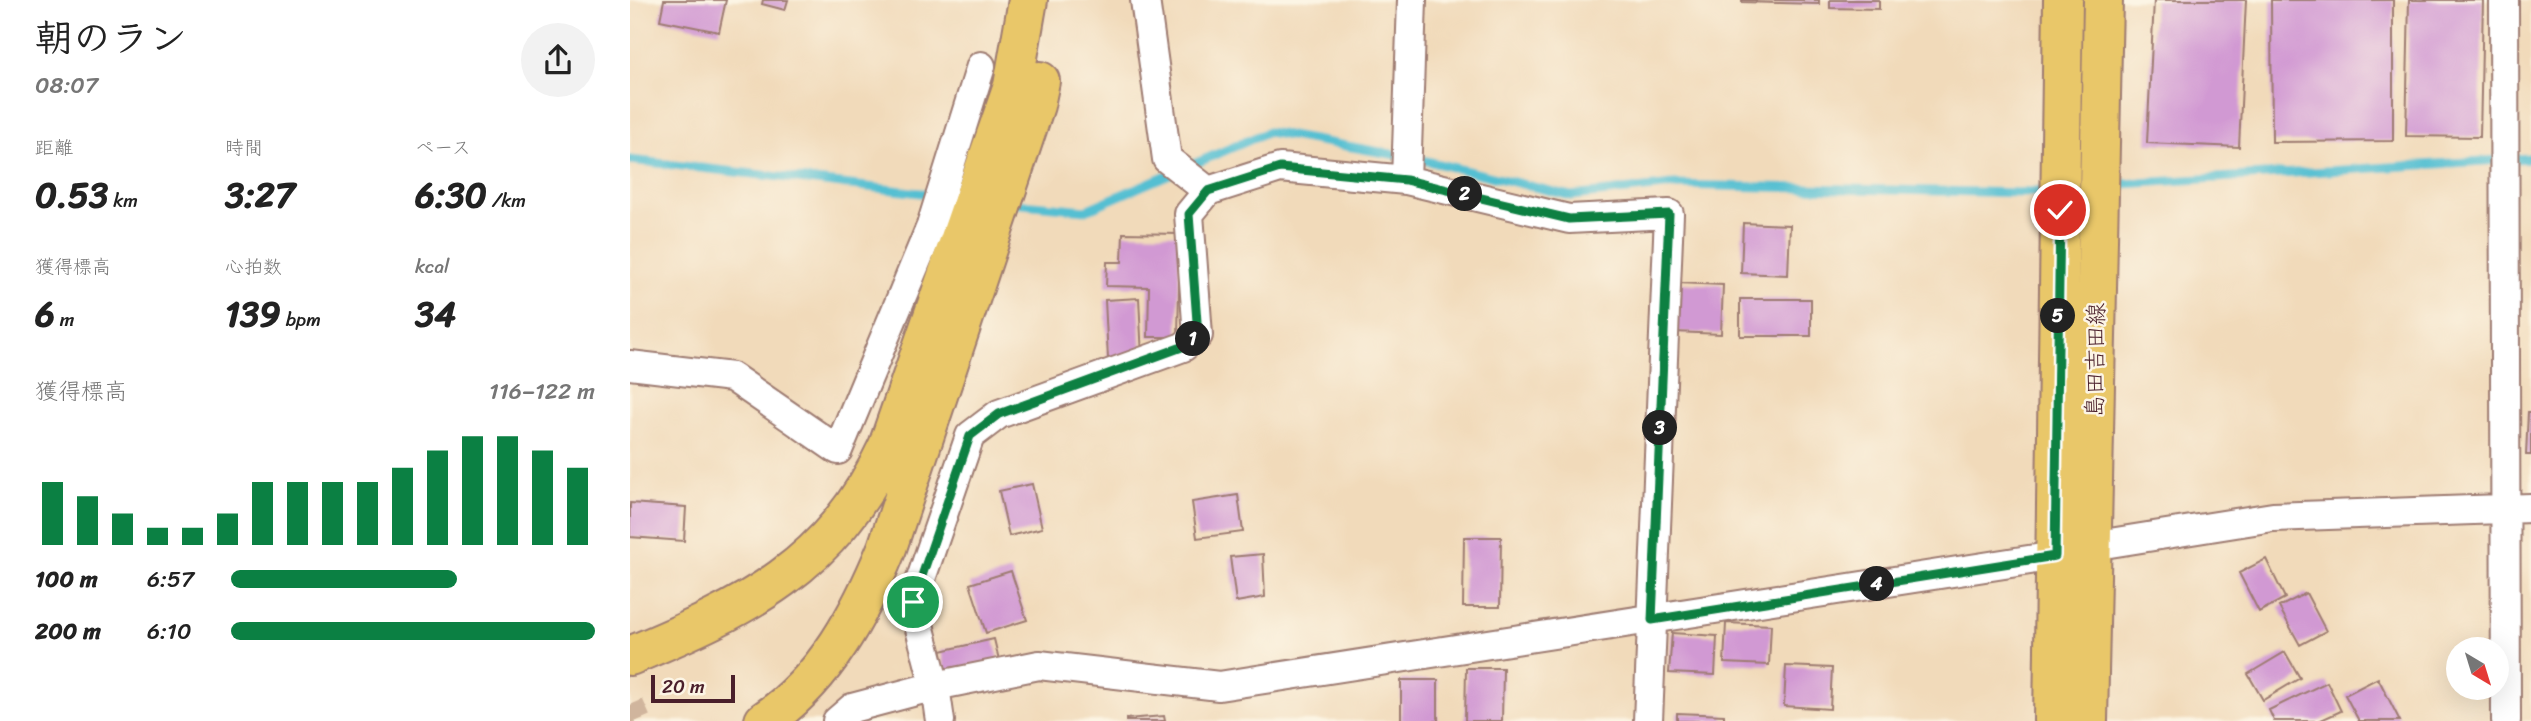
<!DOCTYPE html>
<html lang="ja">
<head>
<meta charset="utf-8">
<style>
  body { margin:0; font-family:Sriracha,"Klee One",sans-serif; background:#f2f2f2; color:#222; height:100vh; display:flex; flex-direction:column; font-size:26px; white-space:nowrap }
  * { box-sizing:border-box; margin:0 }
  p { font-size:23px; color:#767676 }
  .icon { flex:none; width:38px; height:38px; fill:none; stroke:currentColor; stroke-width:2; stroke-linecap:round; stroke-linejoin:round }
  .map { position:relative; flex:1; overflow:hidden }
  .details { display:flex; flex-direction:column; background:#fff; width:630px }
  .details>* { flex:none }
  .needle { width:46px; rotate:142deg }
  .tools { position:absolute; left:1816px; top:637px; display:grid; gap:14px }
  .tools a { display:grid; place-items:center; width:63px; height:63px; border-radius:50%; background:#fff; box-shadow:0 7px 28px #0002; font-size:35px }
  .scale { position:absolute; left:21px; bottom:18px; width:84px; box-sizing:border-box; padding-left:7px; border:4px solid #4a1f2b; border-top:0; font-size:19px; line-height:24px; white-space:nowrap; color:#4a1f2b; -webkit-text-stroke:5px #fcf5e5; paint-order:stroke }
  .pin { position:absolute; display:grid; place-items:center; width:60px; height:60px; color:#fff; margin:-30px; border:4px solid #fff; border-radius:50%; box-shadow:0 2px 7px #0007 }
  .km { position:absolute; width:35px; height:35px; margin:-18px; border-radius:50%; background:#222; color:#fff; font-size:19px; line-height:35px; text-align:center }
  .round { display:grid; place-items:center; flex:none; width:74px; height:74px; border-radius:37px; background:#f2f2f2 }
  .overview { display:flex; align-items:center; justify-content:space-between; height:119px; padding:0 35px }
  h1 { font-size:38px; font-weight:700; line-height:52px }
  .stats { display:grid; grid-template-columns:repeat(3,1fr); gap:10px; height:119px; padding:7px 35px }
  .stats div { display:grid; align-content:center }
  .stats b { font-size:35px; font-weight:700 }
  .stats small { font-size:19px; font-weight:400 }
  .stats p { font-size:19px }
  .chart { height:196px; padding:14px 35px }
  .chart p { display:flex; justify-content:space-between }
  .chart svg { width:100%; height:126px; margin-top:7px; stroke:#0b8043; stroke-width:6 }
  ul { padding:0 35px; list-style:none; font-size:23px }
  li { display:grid; grid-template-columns:112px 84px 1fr; align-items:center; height:52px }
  li i { height:18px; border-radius:9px; background:#0b8043 }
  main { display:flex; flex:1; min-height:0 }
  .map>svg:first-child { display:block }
</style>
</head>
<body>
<main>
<section class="details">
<div class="overview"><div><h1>朝のラン</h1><p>08:07</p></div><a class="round"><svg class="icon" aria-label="share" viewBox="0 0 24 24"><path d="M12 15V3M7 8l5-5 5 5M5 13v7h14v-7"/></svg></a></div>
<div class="stats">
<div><p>距離</p><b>0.53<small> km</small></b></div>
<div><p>時間</p><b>3:27</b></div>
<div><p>ペース</p><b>6:30<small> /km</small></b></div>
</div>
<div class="stats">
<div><p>獲得標高</p><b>6<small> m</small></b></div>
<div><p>心拍数</p><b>139<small> bpm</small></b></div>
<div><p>kcal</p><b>34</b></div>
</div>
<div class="chart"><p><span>獲得標高</span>116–122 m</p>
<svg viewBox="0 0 160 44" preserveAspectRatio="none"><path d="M5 44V22M15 44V27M25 44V33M35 44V38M45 44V38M55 44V33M65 44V22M75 44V22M85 44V22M95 44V22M105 44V17M115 44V11M125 44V6M135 44V6M145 44V11M155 44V17"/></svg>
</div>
<ul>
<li><b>100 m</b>6:57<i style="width:62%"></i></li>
<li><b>200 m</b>6:10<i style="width:100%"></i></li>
</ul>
</section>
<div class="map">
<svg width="1901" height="721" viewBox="0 0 1901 721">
  <rect width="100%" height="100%" fill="#fcf5e5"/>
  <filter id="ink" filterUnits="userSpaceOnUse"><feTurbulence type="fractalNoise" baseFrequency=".0143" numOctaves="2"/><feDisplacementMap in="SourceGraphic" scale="14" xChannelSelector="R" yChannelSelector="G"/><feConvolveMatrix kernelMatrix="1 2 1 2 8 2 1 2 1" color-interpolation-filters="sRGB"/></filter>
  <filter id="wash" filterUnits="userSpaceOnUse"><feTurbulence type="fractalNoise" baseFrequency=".00686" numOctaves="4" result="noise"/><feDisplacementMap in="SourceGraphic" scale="28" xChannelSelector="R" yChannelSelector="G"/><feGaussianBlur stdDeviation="1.57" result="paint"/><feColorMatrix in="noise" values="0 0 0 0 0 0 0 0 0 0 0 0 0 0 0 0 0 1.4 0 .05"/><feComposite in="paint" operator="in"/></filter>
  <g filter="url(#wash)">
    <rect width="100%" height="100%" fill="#f1daba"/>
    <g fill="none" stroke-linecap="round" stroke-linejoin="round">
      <path stroke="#55bfd2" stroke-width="9" d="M0 160 308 195
        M557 167 638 132 789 159 941 196 1043 185 1394 193 1421 190
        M1477 185 1901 158
        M381 203 456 210 544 172"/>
    </g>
    <g id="blocks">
      <path fill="#d199d3" d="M34 0H96L89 32 30 20Z
        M133 0H158L155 10 132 4Z
        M1112 0H1189V4L1112 2Z
        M1200 0H1249V9L1200 8Z
        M1524 0H1616L1609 147 1517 143Z
        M1641 0H1763V141L1642 142Z
        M1779 0H1853L1850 137 1776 136Z
        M1113 223 1160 225 1158 275 1111 273Z
        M493 233 550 234 548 337H518L519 287 476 286 477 262H492Z
        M1047 283 1093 285 1091 334 1045 332Z
        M509 298 512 357 478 359 475 300Z
        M1110 299H1181V336H1110Z
        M1898 412H1901V455H1896Z
        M402 484 412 528 379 536 369 491Z
        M608 495 613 532 567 538 562 502Z
        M0 503 56 507 54 541 0 537Z
        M834 537H871L870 607H833Z
        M633 554 635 597 606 602 600 557Z
        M1636 559 1655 598 1629 612 1609 573Z
        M381 571 397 620 356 633 340 584Z
        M1676 593 1696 631 1670 645 1649 607Z
        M1096 623 1141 625 1139 665 1094 663Z
        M1042 633 1087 636 1085 675 1039 673Z
        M364 639 369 660 315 672 311 651Z
        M1655 652 1670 678 1633 700 1618 674Z
        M1156 666 1202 668 1200 709 1154 706Z
        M836 668H873L872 721H835Z
        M1748 678 1770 721H1729L1715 695Z
        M771 680H808V721H771Z
        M1697 682 1711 711 1689 721H1644L1639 710Z
        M1047 713 1094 715V721H1047Z
        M534 716 535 721H496V719Z"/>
    </g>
  </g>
  <g filter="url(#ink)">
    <use href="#blocks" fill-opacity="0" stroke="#9e7c72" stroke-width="2"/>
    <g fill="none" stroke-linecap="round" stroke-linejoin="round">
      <path stroke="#d0b59d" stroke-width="28" stroke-dasharray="28 14" stroke-linecap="butt" d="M0 705 7 721"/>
      <defs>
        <path id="street" d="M515 0 537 159 578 191
          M782 0 776 180 939 219 1039 214 1018 721
          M1874 0 1876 721
          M0 365 102 377 208 450 301 226 351 66
          M1461 546 1643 517 1901 508
          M207 721 222 708 305 686 409 665 589 686 1425 556
          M310 721 305 686 283 602 340 436 369 414 553 347 568 335 559 214 578 191 650 168 776 180"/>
        <path id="primary" d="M1423 721 1433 0
          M1458 721 1473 0"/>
        <path id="highway" d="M0 656C117 607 202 567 258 446L383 86 398 0
          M134 721C195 680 230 614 257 548L405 105 410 81"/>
      </defs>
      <use href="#street" stroke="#9e7c72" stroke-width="32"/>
      <use href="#primary" stroke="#9e7c72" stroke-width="42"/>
      <use href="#highway" stroke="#9e7c72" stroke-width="42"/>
      <use href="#street" stroke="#fff" stroke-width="28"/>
      <use href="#primary" stroke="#e9c769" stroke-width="38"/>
      <use href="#highway" stroke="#e9c769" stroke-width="38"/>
    </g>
  </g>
  <g fill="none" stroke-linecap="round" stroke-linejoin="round" filter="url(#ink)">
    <defs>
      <path id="route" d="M283 602 340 436 369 414 552 347 568 335 559 214 578 191 650 168 776 180 939 219 1039 214 1022 620 1425 556 1430 210"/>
    </defs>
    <use href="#route" stroke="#fff" stroke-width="14"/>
    <use href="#route" stroke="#0b8043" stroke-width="9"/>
  </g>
  <g text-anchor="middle" stroke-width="5" stroke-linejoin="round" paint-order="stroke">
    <g font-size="23" fill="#4a1f2b" stroke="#fcf5e5">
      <text transform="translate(1465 360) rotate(-89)" y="8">島田吉田線</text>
    </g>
  </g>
</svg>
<div class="tools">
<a><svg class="needle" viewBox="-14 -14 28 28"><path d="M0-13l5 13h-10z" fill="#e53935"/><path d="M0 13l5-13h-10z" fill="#767676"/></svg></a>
</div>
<div class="scale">20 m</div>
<div class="pin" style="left:283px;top:602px;background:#1e9e55"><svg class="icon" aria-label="arrive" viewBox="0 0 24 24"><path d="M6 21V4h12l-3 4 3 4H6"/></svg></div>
<div class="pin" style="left:1430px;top:210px;background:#d93025"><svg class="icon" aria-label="check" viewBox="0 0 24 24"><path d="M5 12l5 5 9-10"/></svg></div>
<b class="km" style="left:563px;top:339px">1</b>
<b class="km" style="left:835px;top:194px">2</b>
<b class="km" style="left:1030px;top:428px">3</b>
<b class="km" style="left:1247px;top:584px">4</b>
<b class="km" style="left:1428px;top:316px">5</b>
</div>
</main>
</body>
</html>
